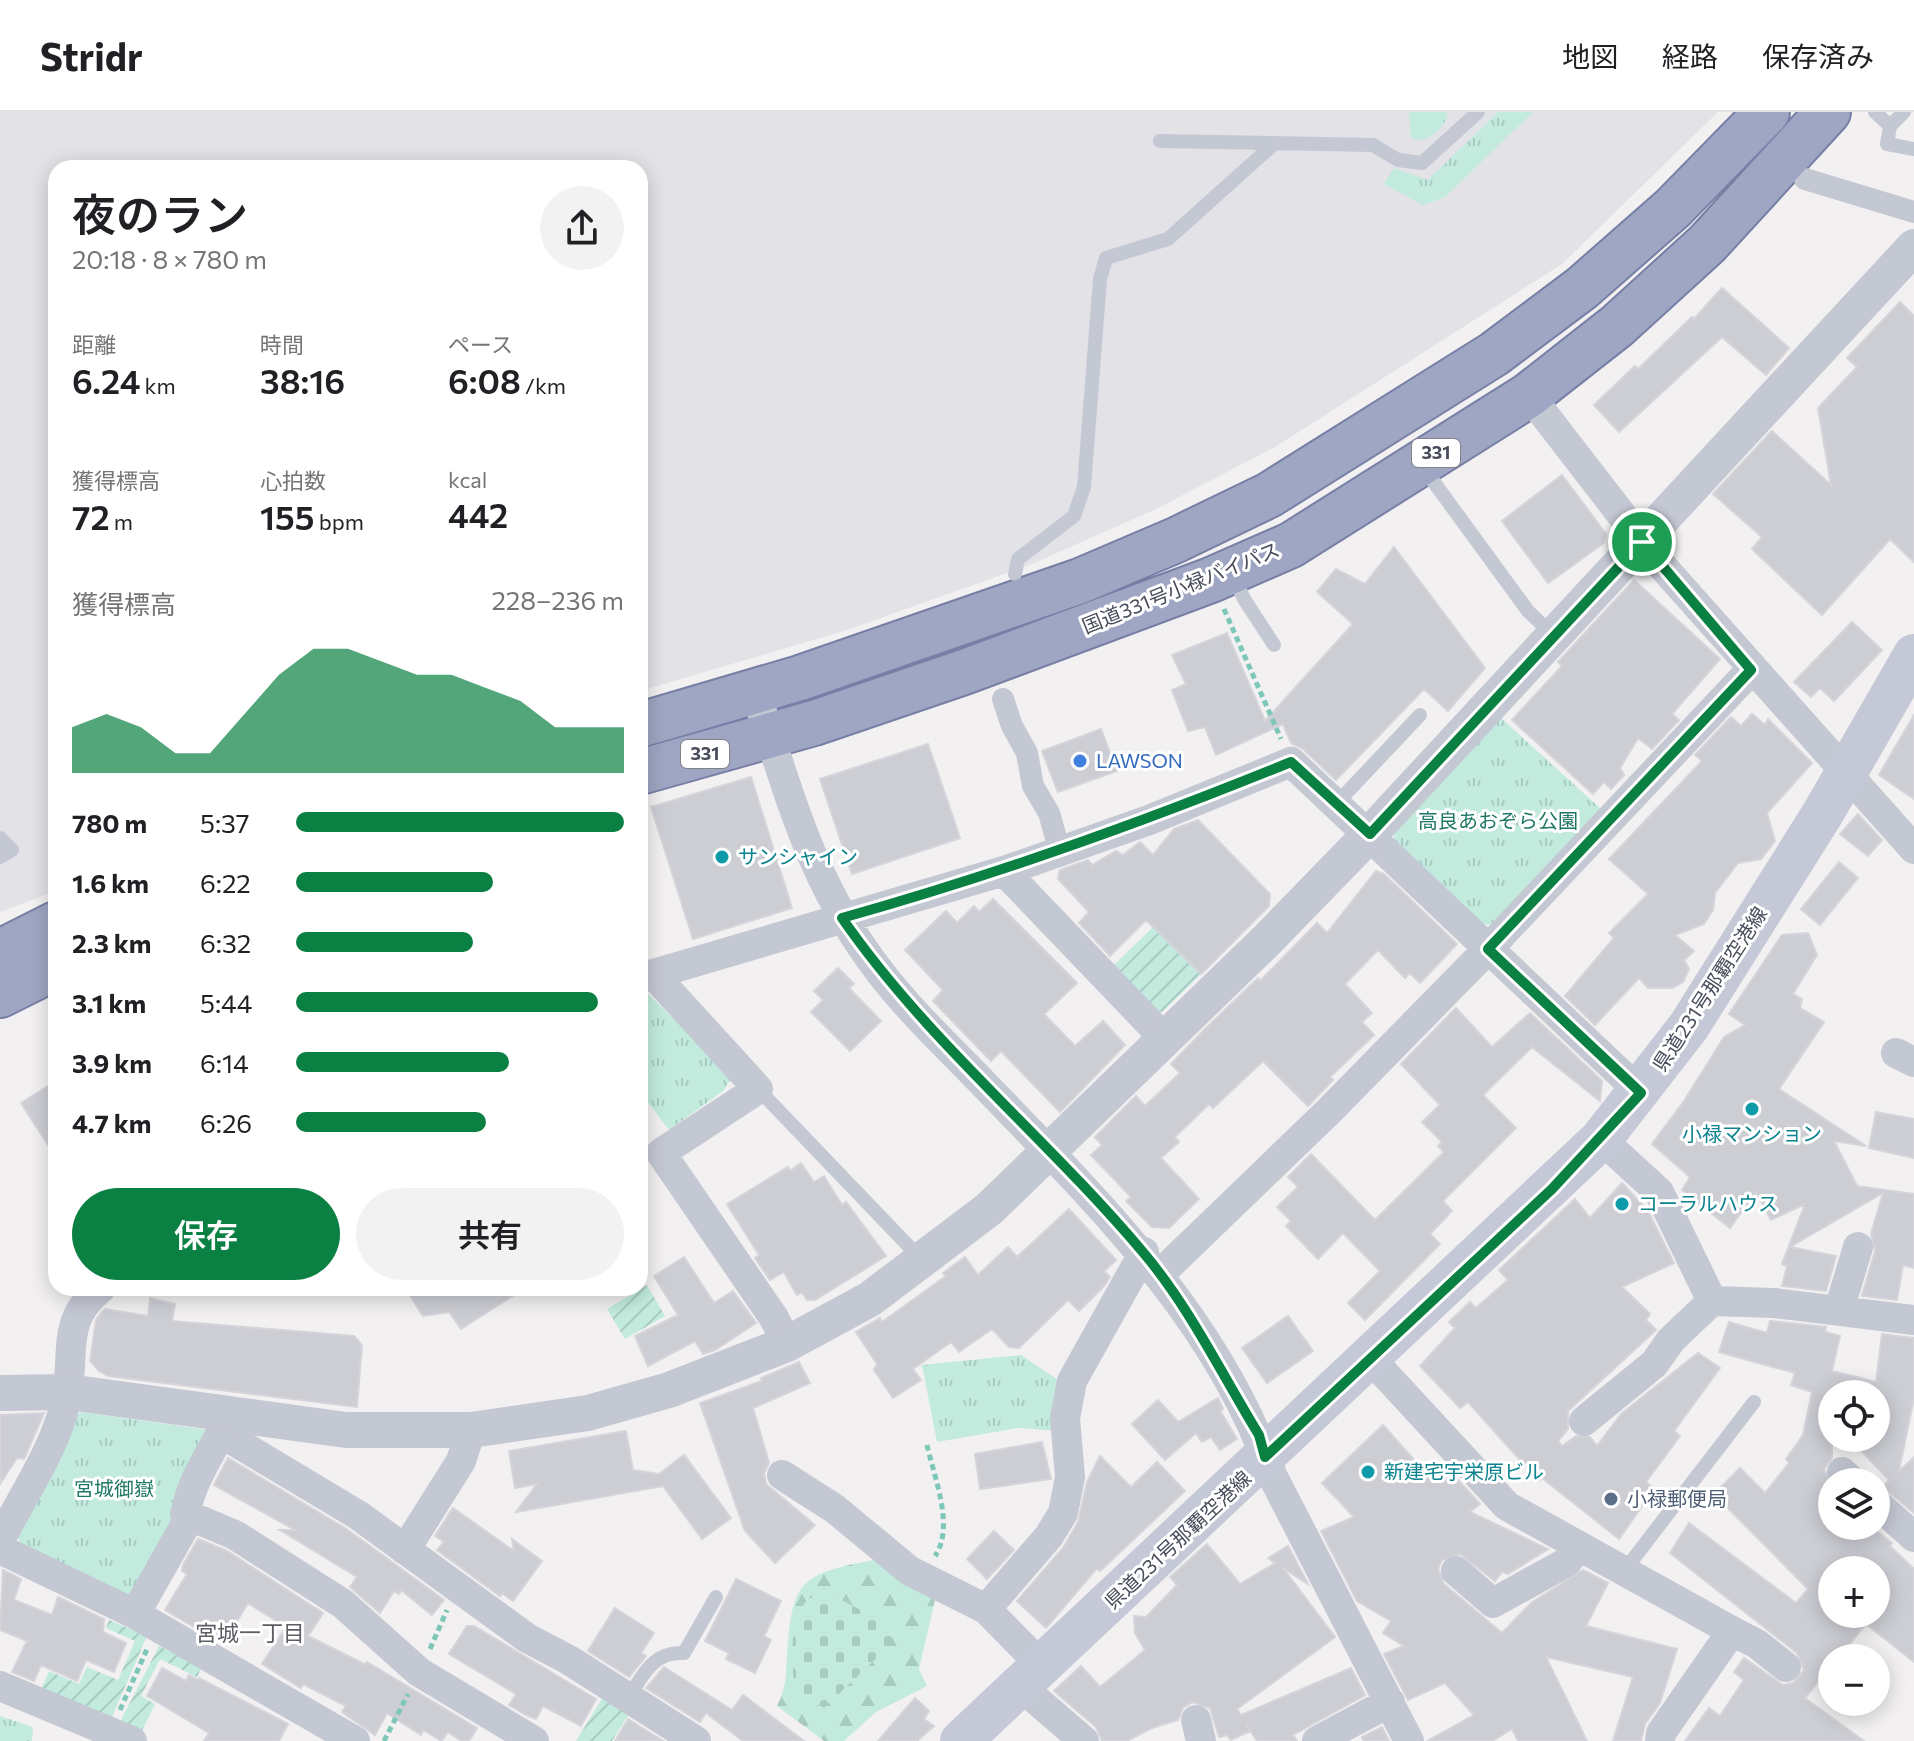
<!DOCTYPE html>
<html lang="ja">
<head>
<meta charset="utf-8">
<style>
  body { margin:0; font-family:Commissioner,"Noto Sans JP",sans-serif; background:#f2f2f2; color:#202124; height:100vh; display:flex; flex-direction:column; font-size:30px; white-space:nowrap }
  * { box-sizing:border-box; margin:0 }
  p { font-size:26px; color:#757577 }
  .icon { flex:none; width:44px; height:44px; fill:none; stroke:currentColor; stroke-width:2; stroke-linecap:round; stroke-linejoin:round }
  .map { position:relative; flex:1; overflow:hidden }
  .sheet { position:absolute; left:48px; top:48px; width:600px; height:1136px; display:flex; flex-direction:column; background:#fff; border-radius:24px; box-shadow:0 4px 20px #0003 }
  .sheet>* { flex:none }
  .tools { position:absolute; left:1818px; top:1268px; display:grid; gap:16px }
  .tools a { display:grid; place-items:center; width:72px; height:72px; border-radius:50%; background:#fff; box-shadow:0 4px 20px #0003; font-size:40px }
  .pin { position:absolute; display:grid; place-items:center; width:68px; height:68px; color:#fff; margin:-34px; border:4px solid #fff; border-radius:50%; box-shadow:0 2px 8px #0007 }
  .round { display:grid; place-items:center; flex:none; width:84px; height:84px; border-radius:42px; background:#f2f2f2 }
  .summary { display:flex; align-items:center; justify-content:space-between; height:136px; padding:0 24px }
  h1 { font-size:44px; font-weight:600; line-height:60px }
  .metrics { display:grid; grid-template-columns:repeat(3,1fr); gap:12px; height:136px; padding:8px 24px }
  .metrics div { display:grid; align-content:center }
  .metrics b { font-size:34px; font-weight:600 }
  .metrics small { font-size:22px; font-weight:400 }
  .metrics p { font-size:22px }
  .chart { height:224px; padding:16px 24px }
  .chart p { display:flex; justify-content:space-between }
  .chart svg { width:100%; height:144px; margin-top:8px; fill:#0b8043; opacity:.7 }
  .cta { display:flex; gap:16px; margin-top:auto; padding:16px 24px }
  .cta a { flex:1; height:92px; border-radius:48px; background:#0b8043; color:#fff; font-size:32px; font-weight:600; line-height:92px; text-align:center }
  .cta a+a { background:#f2f2f2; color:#202124 }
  ul { padding:0 24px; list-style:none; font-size:26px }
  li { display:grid; grid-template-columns:128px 96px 1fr; align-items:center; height:60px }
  li i { height:20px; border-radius:10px; background:#0b8043 }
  header { display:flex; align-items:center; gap:48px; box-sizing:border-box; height:112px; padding:0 40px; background:#fff; border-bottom:2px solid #e0e0e0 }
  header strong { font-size:38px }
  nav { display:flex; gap:44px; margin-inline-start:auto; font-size:28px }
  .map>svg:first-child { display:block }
</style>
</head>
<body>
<header>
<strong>Stridr</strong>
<nav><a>地図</a><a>経路</a><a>保存済み</a></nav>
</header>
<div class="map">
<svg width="1914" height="1629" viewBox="0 0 1914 1629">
  <defs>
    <pattern id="grass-tufts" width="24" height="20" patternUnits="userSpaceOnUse" patternTransform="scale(2)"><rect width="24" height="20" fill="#c2ebde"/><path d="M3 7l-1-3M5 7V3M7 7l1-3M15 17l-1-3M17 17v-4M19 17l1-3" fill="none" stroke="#a8cbc1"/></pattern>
    <pattern id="forest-firs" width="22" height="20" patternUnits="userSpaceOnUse" patternTransform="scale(2)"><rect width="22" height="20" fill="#c2ebde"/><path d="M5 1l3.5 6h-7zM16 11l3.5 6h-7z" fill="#a8cbc1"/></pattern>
    <pattern id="cemetery-stones" width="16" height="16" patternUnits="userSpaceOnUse" patternTransform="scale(2)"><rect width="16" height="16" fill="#c2ebde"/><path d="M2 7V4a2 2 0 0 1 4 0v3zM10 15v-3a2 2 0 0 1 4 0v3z" fill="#a8cbc1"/></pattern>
    <pattern id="garden-furrows" width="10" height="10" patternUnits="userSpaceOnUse" patternTransform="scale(2)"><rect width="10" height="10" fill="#c2ebde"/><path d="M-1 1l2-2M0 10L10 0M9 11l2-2" fill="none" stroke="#a8cbc1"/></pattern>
  </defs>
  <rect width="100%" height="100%" fill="#f2f0f0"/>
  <path fill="#e2e2e7" d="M0 0H1718L1562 152 1275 335 1156 397 1032 452 844 519 640 579V56H56V779L0 800Z"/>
  <path fill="url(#grass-tufts)" d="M1409 0H1447V5C1442 18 1425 33 1411 26Z
    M1498 0H1533L1445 85 1423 93 1384 72 1394 56 1428 68Z
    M1501 606 1601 697 1493 813 1480 812 1392 731 1395 721Z
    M640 879 647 881 733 964 723 979 669 1018 640 980Z
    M1021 1243 1064 1272 1060 1319 1018 1316 937 1330 922 1253Z
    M81 1300 215 1319 180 1400 129 1484 26 1441 14 1419 72 1305Z
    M0 1604 33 1615 32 1629H0Z"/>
  <path fill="url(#forest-firs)" d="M874 1448 935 1488 919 1557 927 1574 876 1600 844 1629H824L777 1594C786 1577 786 1563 787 1545 792 1469 799 1462 874 1448Z"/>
  <path fill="url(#cemetery-stones)" d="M820 1477 896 1516 885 1538 824 1596 794 1578C793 1540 785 1499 820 1477Z"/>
  <path fill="url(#garden-furrows)" d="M1153 815 1201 862 1162 900 1153 898 1112 855Z
    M647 1173 665 1204 625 1227 607 1197Z
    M109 1508 147 1524 109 1612 39 1582 49 1559 79 1572 87 1555 118 1568 135 1529 106 1516Z
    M159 1534 202 1555 197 1565 160 1547 141 1584 155 1592 140 1623 119 1612Z
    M603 1585 629 1602 612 1629H576Z"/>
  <path fill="#cdced4" stroke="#d4d4da" stroke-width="2" fill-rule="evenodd" d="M1722 176 1789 236 1766 263 1722 225 1619 320 1594 293 1635 254 1638 257 1692 205 1694 207Z
    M1900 190 1914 204V450L1890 427 1822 503 1752 437 1762 425 1713 382 1772 319 1831 373 1818 296 1857 255 1847 246Z
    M1562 363 1606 422 1604 431 1548 471 1502 409Z
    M1394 435 1485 556 1448 599 1424 577 1336 668 1303 637 1291 631 1283 612 1216 643 1205 615 1188 619 1172 578 1186 572 1172 543 1227 521 1265 609 1353 512 1317 480 1336 457 1365 472Z
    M1634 468 1720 547 1672 602 1679 608 1652 637 1638 626 1620 656 1624 663 1611 677 1604 670 1593 682 1512 608 1562 554 1558 550Z
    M1852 510 1882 538 1834 589 1820 576 1811 585 1794 570Z
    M1752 602 1765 613 1768 607 1812 651 1767 701 1775 729 1761 747 1738 751 1715 781 1713 798 1704 812 1675 823 1694 839 1684 848 1689 857 1683 870 1672 876H1648L1639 866 1595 913 1565 884 1614 826 1609 821 1648 782 1609 747 1702 649 1695 643 1731 605 1741 614Z
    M1914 603V687L1879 663Z
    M1101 617 1117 659 1058 680 1042 639Z
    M928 632 960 726 852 762 820 667Z
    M751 665 792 796 693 827 651 695Z
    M1858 702 1882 728 1868 744 1840 722Z
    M1198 708 1270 782 1269 794 1201 862 1146 808 1110 844 1079 811 1089 800 1058 767 1060 758 1088 748 1092 753 1116 739 1123 743 1140 730 1153 743 1174 717Z
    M1839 750 1858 766 1820 813 1801 797Z
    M1376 759 1384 762 1457 832 1420 871 1410 861 1405 866 1378 838 1345 872 1372 901 1362 910 1374 923 1330 965 1333 968 1308 994 1263 949 1213 996 1209 992 1175 1025 1179 1030 1161 1046 1199 1087 1169 1116 1152 1115 1126 1089 1131 1085 1091 1043 1102 1033 1095 1025 1136 984 1145 994 1180 961 1171 952 1203 919 1258 866 1260 869 1317 811 1327 821Z
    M993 787 1077 871 1044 902 1075 934 1103 909 1125 933 1060 1000 1001 939 991 949 933 889 943 878 905 838 946 799 957 811 974 794 979 800Z
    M1808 821 1817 843 1793 882 1802 887 1800 896 1824 910 1779 977 1866 1034 1834 1029 1857 1074 1914 1082V1156L1903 1153 1897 1188 1862 1184 1875 1139 1871 1122 1883 1081 1790 1135 1836 1144 1826 1179 1782 1174 1787 1154 1782 1152 1805 1092 1771 1108 1756 1080 1730 1116 1682 1078 1690 1065 1652 1032 1684 989 1724 925 1745 913 1729 902 1782 823Z
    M838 856 854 872 849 876 881 909 850 939 811 900 823 888 814 879Z
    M1456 896 1492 935 1530 901 1602 969 1600 989 1532 935 1483 983 1516 1016 1443 1089 1452 1099 1430 1122 1440 1132 1365 1208 1348 1191 1380 1159 1343 1121 1318 1147 1286 1114 1291 1109 1277 1095 1298 1075 1288 1065 1311 1042 1375 1108 1444 1040 1438 1034 1442 1030 1422 1010 1440 993 1401 952Z
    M56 969V1045L21 991Z
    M1876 1000 1914 1007V1046L1869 1036Z
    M801 1051 814 1070 824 1064 842 1093 846 1090 886 1144 815 1188H807L802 1180 797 1183 784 1160 770 1168 755 1146 759 1143 727 1092 788 1055 790 1059Z
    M1622 1071 1648 1099 1674 1151 1622 1175 1650 1202 1646 1208 1656 1218 1568 1299V1317L1558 1329 1562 1334 1576 1324 1590 1325 1597 1334 1621 1302 1698 1241 1720 1256 1674 1319 1680 1324 1646 1370 1654 1377 1619 1427 1542 1366 1539 1369 1468 1290 1460 1296 1420 1254 1455 1216 1449 1210 1470 1190 1476 1196 1508 1168 1499 1158 1575 1087 1590 1106Z
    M1069 1097 1116 1148 1104 1159 1110 1165 1104 1174 1079 1199 1068 1188 1019 1236 1009 1235 992 1217 959 1240 951 1230 913 1257 921 1268 893 1286 874 1258 877 1252 856 1220 880 1206 882 1210 946 1164 943 1161 965 1145 978 1163 1008 1135 1017 1145Z
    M684 1145 714 1191 733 1179 756 1211 715 1238 703 1242 695 1229 648 1254 635 1224 678 1203 654 1164Z
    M405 1176H525L461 1217 449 1200 423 1204Z
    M150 1186 175 1192 172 1209 354 1224 362 1233 357 1295 108 1264 99 1259 90 1249 96 1208 102 1200 105 1197 148 1204Z
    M1288 1204 1313 1239 1267 1271 1242 1236Z
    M1770 1209 1826 1215 1825 1220 1840 1224 1832 1259 1876 1270 1882 1222 1914 1226V1286L1899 1359 1914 1345V1401L1883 1375 1889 1368 1849 1326H1876V1282H1832V1346L1824 1357 1832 1375V1414H1870L1892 1431 1890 1434 1914 1457V1550L1866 1512 1838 1546H1832V1553L1805 1586 1864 1629H1685L1709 1596 1720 1604 1744 1568 1734 1560 1744 1546 1783 1573 1793 1571 1804 1558 1797 1541 1670 1441 1689 1411 1796 1491 1808 1477 1714 1382 1740 1356 1765 1381 1789 1351 1786 1347 1803 1323 1812 1280 1791 1273 1795 1261 1719 1240 1729 1210 1767 1221ZM1832 1458H1876V1502H1832Z
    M799 1250 810 1271 753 1296 769 1351 764 1361 766 1372 815 1413 775 1451 745 1419 700 1291 762 1269 761 1266Z
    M1218 1286 1223 1297 1220 1299 1237 1327 1220 1338 1211 1325 1202 1330 1196 1321 1165 1348 1132 1312 1158 1288 1178 1310Z
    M44 1301 24 1347 17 1346 0 1372V1303Z
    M1383 1313 1432 1368 1446 1355 1480 1392 1470 1400 1548 1437 1508 1462 1502 1460 1495 1469 1460 1442 1442 1448 1438 1456 1444 1472 1502 1521 1531 1491 1583 1458 1608 1471 1586 1514 1677 1537 1660 1591 1645 1612 1641 1629H1613L1633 1565 1546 1545 1587 1629H1518L1512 1617 1492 1629H1427L1474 1603 1445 1571 1408 1588 1384 1542 1404 1534 1383 1521 1391 1509 1357 1489 1321 1419 1354 1405 1322 1371Z
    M626 1319 633 1358 659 1362 684 1343 731 1406 702 1427 663 1374 516 1400 537 1372 515 1376 509 1339Z
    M1042 1330 1051 1367 980 1377 975 1342Z
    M1100 1344 1131 1375 1157 1350 1185 1379 1100 1459 1097 1456 1046 1516 1017 1489 1063 1436 1078 1410 1087 1370Z
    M228 1346 348 1418 444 1488 432 1503 401 1478 399 1482 394 1479 380 1501 350 1475 357 1465 280 1418H295L214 1373Z
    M453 1396 514 1439 512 1427 542 1449 513 1489 502 1481 500 1484 437 1438 444 1430 435 1424Z
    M994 1419 1014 1438 987 1467 967 1447Z
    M198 1427 227 1439 323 1501 308 1524 366 1553 367 1550 477 1616 469 1629H461L448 1620 442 1629 423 1618 421 1623 387 1601 375 1623 342 1600 346 1594 303 1572 301 1576 262 1552 286 1515 248 1491 223 1532 165 1498 187 1462 182 1459 183 1453Z
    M1207 1432 1240 1472 1275 1451 1268 1446 1288 1434 1308 1472 1283 1456 1335 1525 1237 1597 1241 1603 1351 1556 1365 1583 1293 1623 1297 1629H1257L1246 1612 1250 1619 1231 1628 1227 1623 1219 1625 1210 1596 1193 1590 1183 1596 1178 1608 1152 1616 1127 1629H1102L1096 1615 1054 1579 1081 1554 1100 1575 1145 1538 1135 1521 1134 1504 1146 1505 1177 1473 1170 1465Z
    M3 1458 21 1467 14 1488 52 1503 58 1485 104 1507 103 1520 126 1531 114 1560 86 1548 77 1569 41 1553 34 1569 12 1560 27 1529 0 1518Z
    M736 1467 781 1489 764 1524 771 1528 755 1561 726 1547 729 1541 705 1529Z
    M615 1496 654 1521 641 1541 646 1544 629 1565 588 1539Z
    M467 1514H474L596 1587 581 1614 543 1594 536 1607 526 1603 509 1593 516 1582 449 1542Z
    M664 1555 732 1598 743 1583 804 1629H743L706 1601 700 1610 646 1576Z
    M162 1556 186 1569 189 1563 198 1568 199 1566 288 1612 279 1629H204L209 1621 147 1584Z
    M915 1586 929 1599 924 1607 934 1614 917 1629H878Z
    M628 1607 663 1629H615Z
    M1382 1615 1389 1629H1364L1362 1625Z"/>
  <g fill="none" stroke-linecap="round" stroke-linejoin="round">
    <defs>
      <path id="trunk" d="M640 613 800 566 1080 469 1176 428 1269 383 1494 242 1582 176 1673 96 1767 0
        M640 660 814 611 964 560 1211 468 1291 433 1529 283 1617 214 1707 132 1828 0
        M0 840 56 812
        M0 883 56 855"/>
    </defs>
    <use href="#trunk" stroke="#777fa6" stroke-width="48"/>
    <path stroke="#7dc7b8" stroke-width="5" stroke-dasharray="6 4" stroke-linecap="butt" d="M1224 497 1281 627
      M927 1333C934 1365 955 1415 935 1444
      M430 1537 447 1498
      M120 1598 147 1537
      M384 1629 408 1582"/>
    <path stroke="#c4c8d3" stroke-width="14" d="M1875 0 1890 14
      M1904 0 1890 14 1887 32 1914 37
      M1160 29 1373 33 1398 48 1422 51 1478 0
      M1422 354 1528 499 1553 523
      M1015 462 1018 447 1074 404 1084 375 1100 167 1106 146 1168 127 1275 31
      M1233 463 1244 487 1274 533
      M1337 691 1420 603
      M0 726 12 738 0 745
      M758 977 921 1147
      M1624 1459 1754 1290
      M628 1586C643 1563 653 1539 684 1541L716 1485"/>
    <path stroke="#c4c8d3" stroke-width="22" d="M1805 67 1914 100
      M1003 587 1012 614 1027 641 1033 674 1049 701 1060 740"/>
    <path stroke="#c4c8d3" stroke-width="30" d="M1529 283 1655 446 1914 737
      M755 579C790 683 811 771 880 860 909 898 945 932 979 967 1093 1086 1217 1204 1272 1363L1409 1629
      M1004 759 1165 927
      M653 862 758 977 661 1041 774 1206 787 1232
      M640 866 1004 759 1149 708 1291 650 1641 981
      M1896 941 1914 950
      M1601 1027 1659 1080 1712 1189
      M1160 1162 1329 999 1488 837 1751 558
      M1839 1198 1858 1135
      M1371 1247 1507 1394 1732 1519 1661 1621 1660 1629
      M1584 1309 1654 1252 1671 1228 1712 1189 1774 1191 1914 1208
      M1842 1360 1853 1370
      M782 1363 835 1397 910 1459 986 1497 1043 1555
      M1876 1391 1914 1425
      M185 1402 235 1423 343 1492 419 1560 534 1629
      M0 1428C23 1383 58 1333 67 1283 75 1239 61 1208 101 1176
      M0 1437 135 1502 355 1629
      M405 1438 461 1349 471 1318
      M1456 1459 1493 1491 1567 1450 1577 1434
      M986 1497 1049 1424 1063 1401 1070 1365 1065 1306 1072 1269 1144 1140
      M135 1502 187 1410C181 1387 210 1342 221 1321L358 1403 527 1526 569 1548 696 1629
      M1732 1519 1757 1532 1786 1555
      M0 1574 132 1629
      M1021 1575 1084 1629
      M1196 1608 1201 1629
      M1317 1629 1390 1590"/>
    <path stroke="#c4c8d3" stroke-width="36" d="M0 1281 68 1280 346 1318H471L588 1301 669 1278 787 1232 870 1187 989 1097 1267 828 1370 722 1914 135"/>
    <path stroke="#c4c8d7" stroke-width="42" d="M961 1629 1601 1027 1689 914 1823 701 1914 543"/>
    <use href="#trunk" stroke="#9fa6c3" stroke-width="44"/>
  </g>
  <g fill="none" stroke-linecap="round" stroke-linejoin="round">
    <defs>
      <path id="route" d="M1642 430 1751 558 1488 837 1641 981 1552 1077 1265 1345 1259 1323C1221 1261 1189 1194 1142 1139 1045 1024 928 930 842 806 996 763 1144 710 1291 650L1370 722Z"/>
    </defs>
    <use href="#route" stroke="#fff" stroke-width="16"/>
    <use href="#route" stroke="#0b8043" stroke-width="10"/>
  </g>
  <circle fill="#3f7fe0" stroke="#fff" stroke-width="3" cx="1080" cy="649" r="8"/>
  <g fill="#0f9aa8" stroke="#fff" stroke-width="3">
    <circle cx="722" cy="745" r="8"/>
    <circle cx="1752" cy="997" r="8"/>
    <circle cx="1622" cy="1092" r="8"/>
    <circle cx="1368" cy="1360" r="8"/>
  </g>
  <circle fill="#5c6f8a" stroke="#fff" stroke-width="3" cx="1611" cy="1387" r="8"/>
  <g text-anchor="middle" stroke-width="6" stroke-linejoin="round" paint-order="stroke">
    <g fill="#fff" stroke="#80828c" stroke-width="2">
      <rect x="1412" y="327" width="48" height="28" rx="6"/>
      <rect x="681" y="628" width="48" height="28" rx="6"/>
    </g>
    <g font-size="18" font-weight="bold" fill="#494d5b">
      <text x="1436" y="347">331</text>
      <text x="705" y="648">331</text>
    </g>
    <g font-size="20" fill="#494d5b" stroke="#fff">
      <text transform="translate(1181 476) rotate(-22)" y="7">国道331号小禄バイパス</text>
      <text transform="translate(1710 877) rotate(-57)" y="7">県道231号那覇空港線</text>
      <text transform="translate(1178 1428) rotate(-43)" y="7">県道231号那覇空港線</text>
    </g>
    <g font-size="20" fill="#366cbe" stroke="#fff" text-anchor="start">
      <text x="1096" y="656">LAWSON</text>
    </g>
    <g font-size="20" fill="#1f7765" stroke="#fff">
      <text x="1498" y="716">高良あおぞら公園</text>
      <text x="114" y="1384">宮城御嶽</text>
    </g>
    <g font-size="20" fill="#0d838f" stroke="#fff" text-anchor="start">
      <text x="738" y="752">サンシャイン</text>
      <text x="1752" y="1029" text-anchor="middle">小禄マンション</text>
      <text x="1638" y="1099">コーラルハウス</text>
      <text x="1384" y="1367">新建宅宇栄原ビル</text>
    </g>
    <g font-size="20" fill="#4e5e75" stroke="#fff" text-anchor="start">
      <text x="1627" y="1394">小禄郵便局</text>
    </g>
    <g font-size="22" fill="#5d5e64" stroke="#fff">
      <text x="250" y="1529">宮城一丁目</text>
    </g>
  </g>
</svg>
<div class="tools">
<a><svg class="icon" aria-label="locate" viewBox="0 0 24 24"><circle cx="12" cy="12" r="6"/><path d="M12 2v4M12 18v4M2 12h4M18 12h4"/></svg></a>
<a><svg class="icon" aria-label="layers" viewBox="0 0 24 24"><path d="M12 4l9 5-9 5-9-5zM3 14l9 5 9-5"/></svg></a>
<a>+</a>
<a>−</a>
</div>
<div class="pin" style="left:1642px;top:430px;background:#1e9e55"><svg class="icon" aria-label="arrive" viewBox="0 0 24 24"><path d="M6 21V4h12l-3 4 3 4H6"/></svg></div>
<section class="sheet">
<div class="summary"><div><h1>夜のラン</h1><p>20:18 · 8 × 780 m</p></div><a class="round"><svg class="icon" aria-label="share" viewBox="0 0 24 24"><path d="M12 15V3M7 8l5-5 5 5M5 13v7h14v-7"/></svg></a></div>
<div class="metrics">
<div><p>距離</p><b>6.24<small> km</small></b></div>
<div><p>時間</p><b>38:16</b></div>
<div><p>ペース</p><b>6:08<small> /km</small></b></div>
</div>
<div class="metrics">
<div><p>獲得標高</p><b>72<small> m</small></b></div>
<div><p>心拍数</p><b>155<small> bpm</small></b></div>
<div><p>kcal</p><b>442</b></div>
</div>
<div class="chart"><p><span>獲得標高</span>228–236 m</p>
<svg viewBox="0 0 160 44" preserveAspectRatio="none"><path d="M0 44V30L10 26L20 30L30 38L40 38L50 26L60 14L70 6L80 6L90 10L100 14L110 14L120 18L130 22L140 30L150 30L160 30V44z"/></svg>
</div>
<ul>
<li><b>780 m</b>5:37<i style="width:100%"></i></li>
<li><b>1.6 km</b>6:22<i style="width:60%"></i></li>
<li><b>2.3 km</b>6:32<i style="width:54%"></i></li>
<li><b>3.1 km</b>5:44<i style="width:92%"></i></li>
<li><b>3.9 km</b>6:14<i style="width:65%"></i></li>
<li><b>4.7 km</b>6:26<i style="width:58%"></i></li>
</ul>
<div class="cta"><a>保存</a><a>共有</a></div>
</section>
</div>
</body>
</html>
